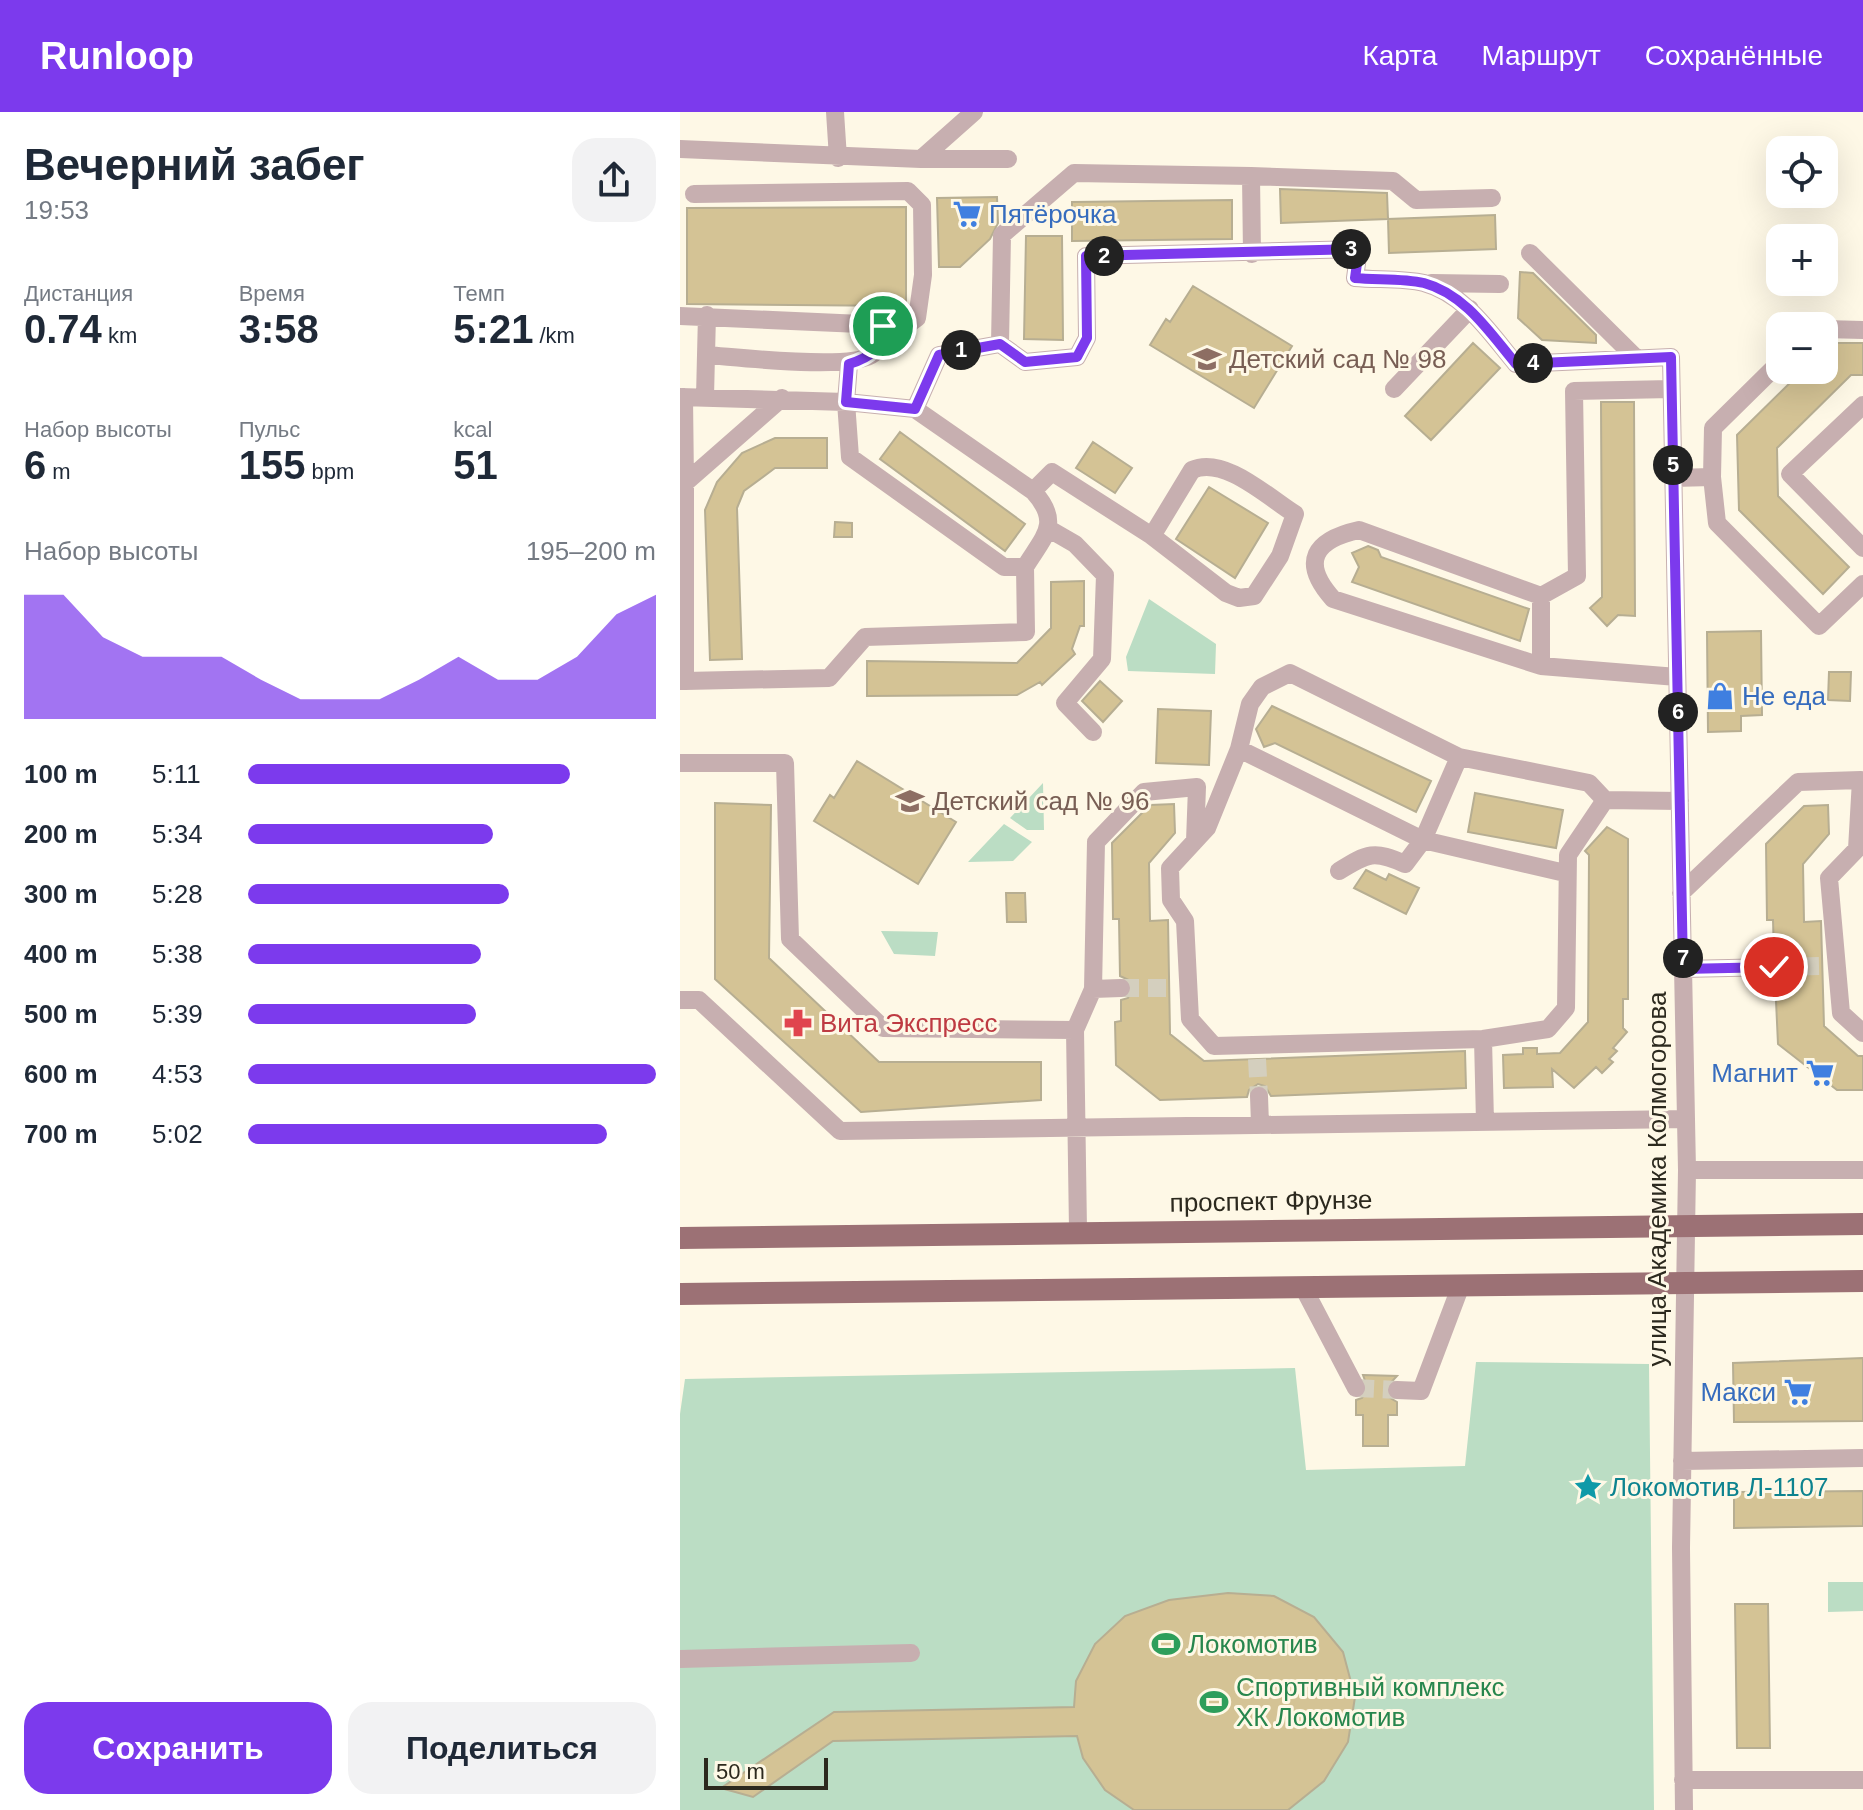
<!DOCTYPE html>
<html lang="ru">
<head>
<meta charset="utf-8">
<style>
  body { margin:0; font-family:Arial,sans-serif; background:#f2f2f3; color:#1f2937; height:100vh; display:flex; flex-direction:column; font-size:30px; white-space:nowrap }
  * { box-sizing:border-box; margin:0 }
  p { font-size:26px; color:#747a83 }
  .icon { flex:none; width:44px; height:44px; fill:none; stroke:currentColor; stroke-width:2; stroke-linecap:round; stroke-linejoin:round }
  .map { position:relative; flex:1; overflow:hidden }
  .details { display:flex; flex-direction:column; background:#fff; width:680px }
  .details>* { flex:none }
  .tools { position:absolute; left:1086px; top:24px; display:grid; gap:16px }
  .tools a { display:grid; place-items:center; width:72px; height:72px; border-radius:16px; background:#fff; box-shadow:0 8px 32px #0002; font-size:40px }
  .scale { position:absolute; left:24px; bottom:20px; width:124px; box-sizing:border-box; padding-left:8px; border:4px solid #2c291e; border-top:0; font-size:22px; line-height:28px; white-space:nowrap; color:#2c291e; -webkit-text-stroke:6px #fef8e6; paint-order:stroke }
  .pin { position:absolute; display:grid; place-items:center; width:68px; height:68px; color:#fff; margin:-34px; border:4px solid #fff; border-radius:50%; box-shadow:0 2px 8px #0007 }
  .km { position:absolute; width:40px; height:40px; margin:-20px; border-radius:50%; background:#222; color:#fff; font-size:22px; line-height:40px; text-align:center }
  .round { display:grid; place-items:center; flex:none; width:84px; height:84px; border-radius:24px; background:#f2f2f3 }
  .summary { display:flex; align-items:center; justify-content:space-between; height:136px; padding:0 24px }
  h1 { font-size:44px; font-weight:800; line-height:60px }
  .metrics { display:grid; grid-template-columns:repeat(3,1fr); gap:12px; height:136px; padding:8px 24px }
  .metrics div { display:grid; align-content:center }
  .metrics b { font-size:40px; font-weight:800 }
  .metrics small { font-size:22px; font-weight:400 }
  .metrics p { font-size:22px }
  .chart { height:224px; padding:16px 24px }
  .chart p { display:flex; justify-content:space-between }
  .chart svg { width:100%; height:144px; margin-top:8px; fill:#7c3aed; opacity:.7 }
  .button { display:flex; gap:16px; margin-top:auto; padding:16px 24px }
  .button a { flex:1; height:92px; border-radius:24px; background:#7c3aed; color:#fff; font-size:32px; font-weight:800; line-height:92px; text-align:center }
  .button a+a { background:#f2f2f3; color:#1f2937 }
  ul { padding:0 24px; list-style:none; font-size:26px }
  li { display:grid; grid-template-columns:128px 96px 1fr; align-items:center; height:60px }
  li i { height:20px; border-radius:10px; background:#7c3aed }
  header { display:flex; align-items:center; gap:48px; box-sizing:border-box; height:112px; padding:0 40px; background:#7c3aed; color:#fff }
  header strong { font-size:38px }
  nav { display:flex; gap:44px; margin-inline-start:auto; font-size:28px }
  main { display:flex; flex:1; min-height:0 }
  .map>svg:first-child { display:block }
</style>
</head>
<body>
<header>
<strong>Runloop</strong>
<nav><a>Карта</a><a>Маршрут</a><a>Сохранённые</a></nav>
</header>
<main>
<section class="details">
<div class="summary"><div><h1>Вечерний забег</h1><p>19:53</p></div><a class="round"><svg class="icon" aria-label="share" viewBox="0 0 24 24"><path d="M12 15V3M7 8l5-5 5 5M5 13v7h14v-7"/></svg></a></div>
<div class="metrics">
<div><p>Дистанция</p><b>0.74<small> km</small></b></div>
<div><p>Время</p><b>3:58</b></div>
<div><p>Темп</p><b>5:21<small> /km</small></b></div>
</div>
<div class="metrics">
<div><p>Набор высоты</p><b>6<small> m</small></b></div>
<div><p>Пульс</p><b>155<small> bpm</small></b></div>
<div><p>kcal</p><b>51</b></div>
</div>
<div class="chart"><p><span>Набор высоты</span>195–200 m</p>
<svg viewBox="0 0 160 44" preserveAspectRatio="none"><path d="M0 44V6L10 6L20 19L30 25L40 25L50 25L60 32L70 38L80 38L90 38L100 32L110 25L120 32L130 32L140 25L150 12L160 6V44z"/></svg>
</div>
<ul>
<li><b>100 m</b>5:11<i style="width:79%"></i></li>
<li><b>200 m</b>5:34<i style="width:60%"></i></li>
<li><b>300 m</b>5:28<i style="width:64%"></i></li>
<li><b>400 m</b>5:38<i style="width:57%"></i></li>
<li><b>500 m</b>5:39<i style="width:56%"></i></li>
<li><b>600 m</b>4:53<i style="width:100%"></i></li>
<li><b>700 m</b>5:02<i style="width:88%"></i></li>
</ul>
<div class="button"><a>Сохранить</a><a>Поделиться</a></div>
</section>
<div class="map">
<svg width="1183" height="1698" viewBox="0 0 1183 1698">
  <rect width="100%" height="100%" fill="#fef8e6"/>
  <path fill="#bbddc4" d="M469 487 536 532 535 562 448 559 446 545Z
    M363 671 364 718H347L330 706Z
    M324 712 352 730 333 749 288 750Z
    M201 819 258 820 255 844 214 842Z
    M796 1250 969 1252 974 1698H0V1302L5 1267 615 1256 626 1358 785 1354Z
    M1148 1470H1183V1499L1148 1500Z"/>
  <path fill="#d4c395" stroke="#b7ae92" stroke-width="2" d="M600 77 707 81 708 107 601 111Z
    M317 85 318 111 310 127 280 155H259L257 86Z
    M552 88V127L392 129V90Z
    M226 95V194L7 192V96Z
    M815 103 816 137 709 141 708 107Z
    M346 124H382L383 228 344 227Z
    M840 160 853 161 916 223V231L862 228 838 206Z
    M513 174 612 234 574 296 470 233 486 207 490 210Z
    M793 231 820 256 751 328 725 304Z
    M1151 231H1183V263H1171L1097 336 1098 384 1169 455 1143 482 1059 398 1057 323 1123 258H1144V238Z
    M921 290H954L955 504 938 503 927 514 910 496 922 485Z
    M220 320 345 412 325 439 200 347Z
    M95 326H147V356H95L64 379 57 396 62 547 30 548 25 398 37 370 62 341Z
    M413 330 452 356 435 381 396 356Z
    M529 375 588 411 555 466 496 427Z
    M155 410 172 411V425H154Z
    M688 434 698 438 701 445 849 497 840 529 672 470 679 455 672 441Z
    M404 469V514H400L392 537 395 542 362 573 360 570 337 583 187 584V549L337 551 371 516V470Z
    M1081 519 1082 603 1061 604V619L1028 620 1027 520Z
    M1149 560H1171L1170 589 1148 588Z
    M420 569 442 589 423 610 402 589Z
    M592 594 751 669 736 700 595 631 584 635 576 617Z
    M478 597 531 599 529 653 476 651Z
    M177 649 276 710 238 772 134 709 150 683 154 686Z
    M795 681 883 698 876 736 788 720Z
    M35 691 91 693 89 846 199 950H361V988L181 1000 35 867Z
    M494 692 495 721 469 751 470 809 488 808 490 922 524 949 785 939 786 976 591 984 585 974 578 972 569 978 567 985 480 988 436 953 435 910 441 909V888L448 886 453 876 451 869 440 864 439 807H433L432 731 470 693Z
    M1148 693 1149 722 1123 752 1124 810 1141 809 1144 914 1178 944H1183V978H1157L1098 932 1095 867 1104 861 1106 854 1100 845 1094 843 1093 808H1087L1086 732 1124 694Z
    M927 715 948 727V887H943V916L947 920 933 936 937 939 929 947 933 950 922 961 916 955 894 976 872 957 873 975 824 976 823 943 843 942V936H857V942L880 941 908 910 909 743 905 739Z
    M686 758 706 768 709 762 739 776 726 802 674 776Z
    M326 781H345L346 810H327Z
    M1183 1246V1309L1054 1310 1053 1251Z
    M683 1263 717 1264 705 1277 707 1284 717 1290V1303H708V1334H683V1303H676V1288L682 1286 688 1277Z
    M1183 1379V1414L1054 1416V1380Z
    M548 1481 594 1484 634 1505 663 1540 675 1585 668 1630 644 1669 608 1698H454L425 1678 403 1646 397 1624 153 1629 73 1685 41 1676 154 1600 394 1595 396 1569 415 1532 445 1504 489 1488Z
    M1055 1492H1088L1090 1636H1057Z"/>
  <g fill="none" stroke-linecap="round" stroke-linejoin="round">
    <path stroke="#d4cfbe" stroke-width="18" stroke-dasharray="18 9" stroke-linecap="butt" d="M1094 855 1143 854
      M441 876H489
      M577 947 579 984
      M676 1276 717 1278"/>
    <path stroke="#c7afb0" stroke-width="18" d="M155 0 158 46
      M0 37 241 47 294 0
      M241 47H328
      M850 141 956 246
      M572 142 571 64 713 69 736 88 812 86
      M751 171 820 172
      M27 203 26 243C57 245 173 259 193 242 201 235 201 225 203 214
      M0 204 226 214 237 206 243 163 242 93 228 79 14 82
      M1144 217 1183 218
      M320 232 322 123 394 61 571 64
      M1100 250 1033 316 1032 365 1037 411 1139 514 1183 472
      M169 252 166 290 235 297 353 379C382 411 364 424 345 455
      M714 277 790 197
      M991 277 894 279 897 464 861 484V554L997 565
      M0 285 166 290 170 345 324 455H345L346 520 185 525 149 566 5 569
      M4 285 5 371
      M25 285 26 243
      M1183 293 1110 362 1183 436
      M235 297 259 243 320 232 345 250 397 245 407 226 406 144 679 137 675 166C697 168 723 166 744 171 785 182 810 221 836 252L991 245 1007 1058 1001 1436 1004 1698
      M993 366 1032 365
      M353 379 372 360 472 424 512 358C544 343 589 386 615 402L600 444 574 484 559 486 546 481 472 424
      M369 417 395 432 425 463 422 547 385 591 413 620
      M861 554 653 487C620 450 634 428 679 418L861 484
      M0 569H5V371L102 286
      M559 637 743 728 885 761
      M0 651H105L110 827 203 916 395 918
      M925 688 909 671 779 645 610 561 582 575 570 592 559 637 527 716 490 756 491 788 505 809 510 907 534 934 803 927 868 917 886 896 888 743 925 688 1000 689
      M659 759C688 741 694 738 725 752L743 728 779 645
      M1001 781 1118 670 1181 668 1177 737 1149 766 1161 901 1183 921
      M1003 857 1094 855
      M413 877 441 876
      M0 888H19L160 1019 1006 1007
      M803 927 805 1010
      M579 984 580 1012
      M1007 1058H1183
      M398 1118 395 918 413 877 416 730 464 680 517 675 515 729
      M623 1175 676 1276
      M717 1278 741 1279 781 1173
      M1002 1349 1183 1346
      M0 1547 231 1541
      M1003 1668H1183"/>
    <path stroke="#9c7175" stroke-width="22" d="M0 1126 1183 1112
      M0 1182 1183 1169"/>
  </g>
  <g fill="none" stroke-linecap="round" stroke-linejoin="round">
    <defs>
      <path id="route" d="M203 214C199 238 192 245 169 252L166 290 235 297 259 243 320 232 345 250 397 245 407 226 406 144 679 137 675 166C697 168 723 166 744 171 785 182 810 221 836 252L991 245 1003 857 1094 855"/>
    </defs>
    <use href="#route" stroke="#fff" stroke-width="16"/>
    <use href="#route" stroke="#7c3aed" stroke-width="10"/>
  </g>
  <defs>
    <symbol id="supermarket-bare" viewBox="-9 -9 18 18"><path d="M-6-5.5h2.5l.6 2H6L4.5 2H-2.5L-4.4-4H-6ZM-1.5 3.2a1.3 1.3 0 1 0 .1 0ZM3 3.2a1.3 1.3 0 1 0 .1 0Z" fill="#3f7fe0" stroke="#fef8e6" stroke-width="2.5" paint-order="stroke"/></symbol>
    <symbol id="school-bare" viewBox="-9 -9 18 18"><path d="M0-5L7-2L0 1L-7-2ZM-4 1L0 2.5L4 1V4Q0 6-4 4Z" fill="#8d6e63" stroke="#fef8e6" stroke-width="2.5" paint-order="stroke"/></symbol>
    <symbol id="shop-bare" viewBox="-9 -9 18 18"><path d="M-5-2.5h2.3a2.7 3.5 0 0 1 5.4 0H5L5.5 6h-11ZM-1.5-2.5h3a1.5 2.3 0 0 0-3 0Z" fill="#3f7fe0" stroke="#fef8e6" stroke-width="2.5" paint-order="stroke"/></symbol>
    <symbol id="pharmacy-bare" viewBox="-9 -9 18 18"><path d="M-2-6h4v4h4v4h-4v4h-4v-4h-4v-4h4Z" fill="#e0444e" stroke="#fef8e6" stroke-width="2.5" paint-order="stroke"/></symbol>
    <symbol id="sight-bare" viewBox="-9 -9 18 18"><path d="M0-6L1.8-2.2L6-1.7L2.9 1.2L3.7 5.4L0 3.3L-3.7 5.4L-2.9 1.2L-6-1.7L-1.8-2.2Z" fill="#0f9aa8" stroke="#fef8e6" stroke-width="2.5" paint-order="stroke"/></symbol>
    <symbol id="stadium-bare" viewBox="-9 -9 18 18"><path d="M0-5a6.5 5 0 1 0 0 10a6.5 5 0 1 0 0-10ZM-3.5-1.8h7v3.6h-7Z" fill="#2e9e5b" stroke="#fef8e6" stroke-width="2.5" paint-order="stroke"/></symbol>
  </defs>
  <g fill-rule="evenodd">
    <use href="#supermarket-bare" x="267" y="82" width="40" height="40"/>
    <use href="#school-bare" x="507" y="227" width="40" height="40"/>
    <use href="#shop-bare" x="1020" y="564" width="40" height="40"/>
    <use href="#school-bare" x="210" y="669" width="40" height="40"/>
    <use href="#pharmacy-bare" x="98" y="891" width="40" height="40"/>
    <use href="#supermarket-bare" x="1120" y="941" width="40" height="40"/>
    <use href="#supermarket-bare" x="1098" y="1260" width="40" height="40"/>
    <use href="#sight-bare" x="888" y="1355" width="40" height="40"/>
    <use href="#stadium-bare" x="466" y="1512" width="40" height="40"/>
    <use href="#stadium-bare" x="514" y="1570" width="40" height="40"/>
  </g>
  <g text-anchor="middle" stroke-width="6" stroke-linejoin="round" paint-order="stroke">
    <g font-size="26" fill="#366cbe" stroke="#fef8e6" text-anchor="start">
      <text x="309" y="111">Пятёрочка</text>
      <text x="1062" y="593">Не еда</text>
      <text x="1118" y="970" text-anchor="end">Магнит</text>
      <text x="1096" y="1289" text-anchor="end">Макси</text>
    </g>
    <g font-size="26" fill="#785e54" stroke="#fef8e6" text-anchor="start">
      <text x="549" y="256">Детский сад № 98</text>
      <text x="252" y="698">Детский сад № 96</text>
    </g>
    <g font-size="26" fill="#be3a42" stroke="#fef8e6" text-anchor="start">
      <text x="140" y="920">Вита Экспресс</text>
    </g>
    <g font-size="26" fill="#2c291e" stroke="#fef8e6">
      <text transform="translate(977 1067) rotate(-90)" y="9">улица Академика Колмогорова</text>
      <text transform="translate(591 1089) rotate(-1)" y="9">проспект Фрунзе</text>
    </g>
    <g font-size="26" fill="#0d838f" stroke="#fef8e6" text-anchor="start">
      <text x="930" y="1384">Локомотив Л-1107</text>
    </g>
    <g font-size="26" fill="#27864d" stroke="#fef8e6" text-anchor="start">
      <text x="508" y="1541">Локомотив</text>
      <text x="556" y="1584">Спортивный комплекс<tspan x="556" dy="30">ХК Локомотив</tspan></text>
    </g>
  </g>
</svg>
<div class="tools">
<a><svg class="icon" aria-label="locate" viewBox="0 0 24 24"><circle cx="12" cy="12" r="6"/><path d="M12 2v4M12 18v4M2 12h4M18 12h4"/></svg></a>
<a>+</a>
<a>−</a>
</div>
<div class="scale">50 m</div>
<div class="pin" style="left:203px;top:214px;background:#1e9e55"><svg class="icon" aria-label="arrive" viewBox="0 0 24 24"><path d="M6 21V4h12l-3 4 3 4H6"/></svg></div>
<div class="pin" style="left:1094px;top:855px;background:#d93025"><svg class="icon" aria-label="check" viewBox="0 0 24 24"><path d="M5 12l5 5 9-10"/></svg></div>
<b class="km" style="left:281px;top:238px">1</b>
<b class="km" style="left:424px;top:144px">2</b>
<b class="km" style="left:671px;top:137px">3</b>
<b class="km" style="left:853px;top:251px">4</b>
<b class="km" style="left:993px;top:353px">5</b>
<b class="km" style="left:998px;top:600px">6</b>
<b class="km" style="left:1003px;top:846px">7</b>
</div>
</main>
</body>
</html>
